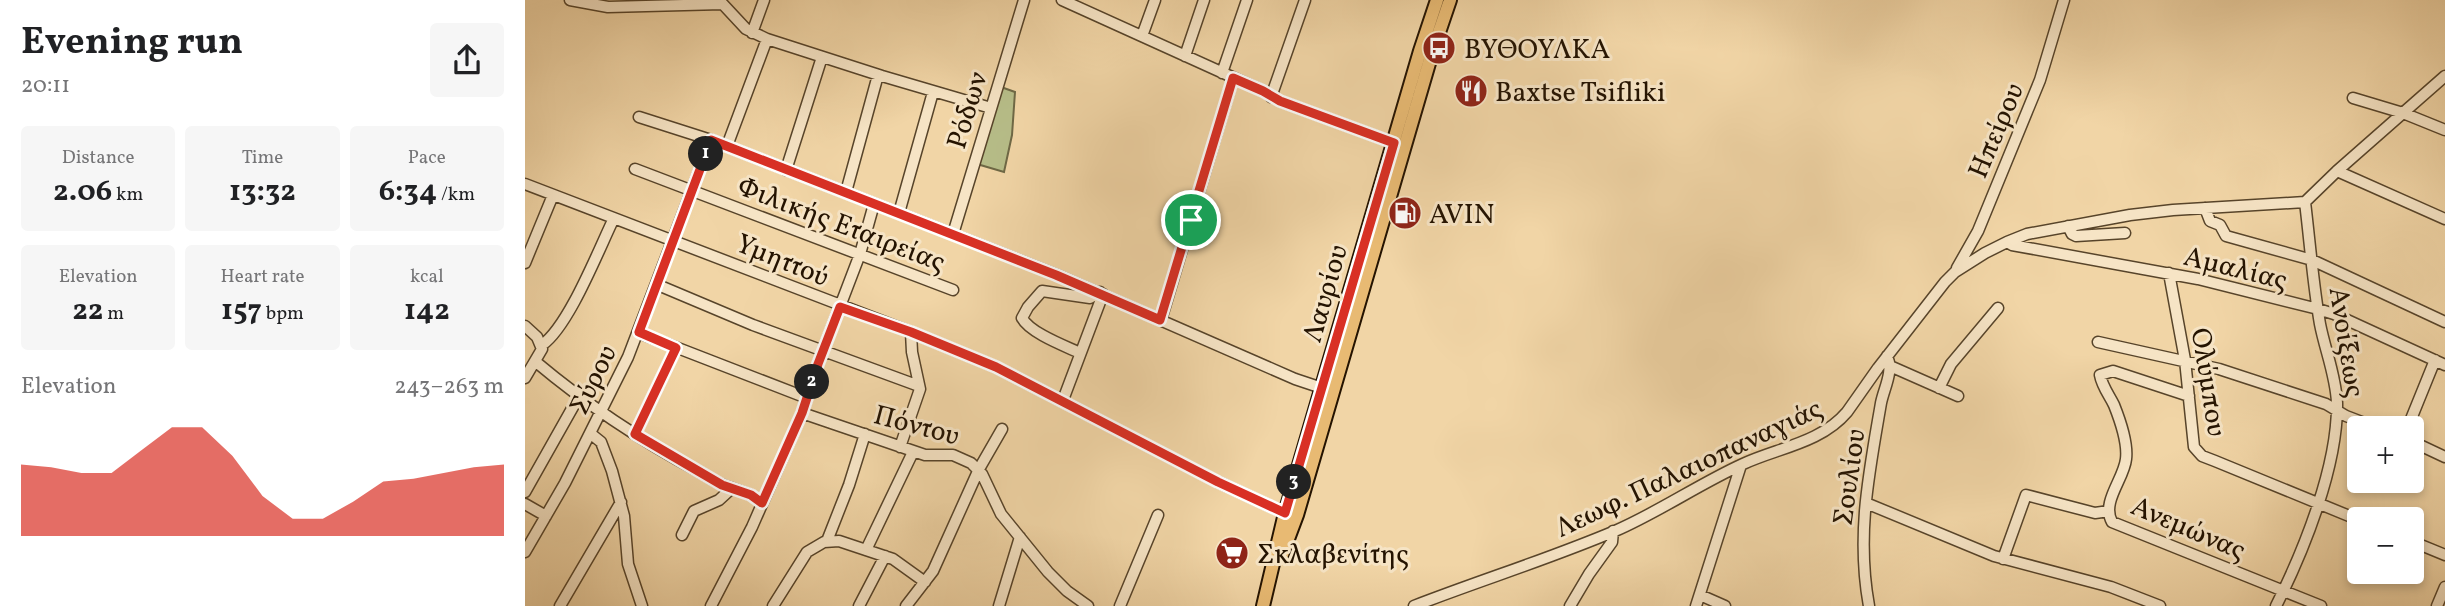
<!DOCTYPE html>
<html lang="en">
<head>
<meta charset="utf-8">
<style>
  body { margin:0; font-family:Vollkorn,serif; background:#f6f6f6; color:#202124; height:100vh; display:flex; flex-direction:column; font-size:26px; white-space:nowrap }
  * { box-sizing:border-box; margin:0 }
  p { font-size:23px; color:#757577 }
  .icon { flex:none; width:38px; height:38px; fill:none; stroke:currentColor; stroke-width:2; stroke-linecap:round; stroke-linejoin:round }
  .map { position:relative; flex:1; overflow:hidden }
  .panel { display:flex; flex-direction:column; background:#fff; width:525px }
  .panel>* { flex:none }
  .controls { position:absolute; left:1822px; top:416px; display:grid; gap:14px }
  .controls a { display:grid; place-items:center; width:77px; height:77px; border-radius:7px; background:#fff; box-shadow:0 4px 10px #0003; font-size:35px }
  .pin { position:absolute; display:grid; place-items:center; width:60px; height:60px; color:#fff; margin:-30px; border:4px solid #fff; border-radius:50%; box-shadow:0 2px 7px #0007 }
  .km { position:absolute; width:35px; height:35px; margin:-18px; border-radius:50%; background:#222; color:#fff; font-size:19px; line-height:35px; text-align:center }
  .round { display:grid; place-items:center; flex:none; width:74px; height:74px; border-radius:7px; background:#f6f6f6 }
  .headline { display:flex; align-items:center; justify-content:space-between; height:119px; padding:0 21px }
  h1 { font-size:38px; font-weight:700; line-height:52px }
  .stats { display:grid; grid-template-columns:repeat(3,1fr); gap:10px; height:119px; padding:7px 21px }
  .stats div { display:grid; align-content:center; border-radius:7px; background:#f6f6f6; text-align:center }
  .stats b { font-size:30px; font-weight:700 }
  .stats small { font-size:19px; font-weight:400 }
  .stats p { font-size:19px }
  .chart { height:196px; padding:14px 21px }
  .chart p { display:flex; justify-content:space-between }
  .chart svg { width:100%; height:126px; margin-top:7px; fill:#d93025; opacity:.7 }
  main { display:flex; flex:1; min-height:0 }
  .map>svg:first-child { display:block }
</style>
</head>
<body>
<main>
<section class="panel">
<div class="headline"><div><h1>Evening run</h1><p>20:11</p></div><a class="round"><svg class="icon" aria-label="share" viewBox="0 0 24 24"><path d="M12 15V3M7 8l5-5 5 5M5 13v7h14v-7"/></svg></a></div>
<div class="stats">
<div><p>Distance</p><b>2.06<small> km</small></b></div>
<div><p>Time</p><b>13:32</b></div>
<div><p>Pace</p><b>6:34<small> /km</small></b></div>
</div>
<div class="stats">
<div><p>Elevation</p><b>22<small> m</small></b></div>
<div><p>Heart rate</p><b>157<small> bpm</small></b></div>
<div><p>kcal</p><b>142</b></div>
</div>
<div class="chart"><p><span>Elevation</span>243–263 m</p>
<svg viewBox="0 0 160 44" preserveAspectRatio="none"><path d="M0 44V19L10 20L20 22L30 22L40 14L50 6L60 6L70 16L80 30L90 38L100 38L110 32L120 25L130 24L140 22L150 20L160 19V44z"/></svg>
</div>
</section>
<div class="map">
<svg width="1920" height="606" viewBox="0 0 1920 606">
  <rect width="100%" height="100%" fill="#f1d5a6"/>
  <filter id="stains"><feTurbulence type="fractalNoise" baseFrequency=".00286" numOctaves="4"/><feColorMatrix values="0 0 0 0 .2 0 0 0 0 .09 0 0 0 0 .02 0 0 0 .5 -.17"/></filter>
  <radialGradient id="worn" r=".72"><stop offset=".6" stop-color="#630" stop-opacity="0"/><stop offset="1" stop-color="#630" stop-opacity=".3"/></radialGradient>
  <path fill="#b7be89" stroke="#6e6845" stroke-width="2" d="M476 87 490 92 487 135 479 172 452 164Z"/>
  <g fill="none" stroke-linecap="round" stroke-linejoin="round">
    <defs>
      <path id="minor" d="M45 0 83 7 197 4
        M194 0 221 29 242 39 357 76 466 108
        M537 0 738 91 755 101 869 143
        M227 33 239 0
        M617 36 630 0
        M660 56 679 0
        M697 73 722 0
        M746 97 780 0
        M1828 98 1878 113 1920 130
        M114 117 186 140 532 275 770 379 803 390
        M202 146 242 39
        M110 169 428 290
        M261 170 297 57
        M1812 171 1920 219
        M0 184 386 332 471 367 693 482 760 513
        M321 192 353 75
        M1680 208 1685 221 1695 225 1701 236 1787 260 1920 322
        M374 213 408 92
        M1543 226 1547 234 1551 236 1600 233
        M428 234 499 0
        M1482 242 1487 245 1673 279 1793 309 1809 314 1920 365
        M0 263 28 195
        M1432 268 1453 231 1515 80 1539 0
        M1644 273 1660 360 1669 447 1677 456 1690 461 1834 520
        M133 285 228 325 394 386
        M636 320 708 78
        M0 326 12 337 17 349 0 378
        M114 333 282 398
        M1573 342 1694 369 1801 404 1821 416 1855 429
        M17 345C44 326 73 251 89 218
        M555 353C540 346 505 333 497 318L503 307 517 291 565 298 575 292
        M11 362C61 404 115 440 173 471 184 477 195 486 207 488
        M1365 366 1433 396
        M1414 388 1426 364 1473 308
        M1664 396 1588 371 1575 375C1577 386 1584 395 1589 405 1595 420 1603 443 1601 459 1599 479 1576 502 1587 522L1796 606
        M538 400 578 294
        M277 413 400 455H428L446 463 457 474 476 514 523 572 542 591 563 606
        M1882 429 1910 360
        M66 434 76 442 87 471 99 516 103 564 117 606
        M110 434 151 348
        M1886 441 1920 457
        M375 447 395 389 387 352 386 332
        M0 492 53 398
        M1341 503 1469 556 1586 587 1635 606
        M0 504 21 516
        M157 535 169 511 194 500 207 488 226 495 237 503
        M302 541 324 485 340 434
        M1886 541 1920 555
        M341 550 388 452
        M0 552 40 483 103 357 186 140
        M1478 559 1501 495 1570 513 1584 511
        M1175 595 1200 606
        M35 606 96 502
        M186 606 227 527 277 413 293 364 335 254 349 204
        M248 606 282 552 299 542 314 541 368 559 400 582
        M334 606 360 556
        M381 606 408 571 454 469 477 429
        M474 606 495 537
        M595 606 633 515
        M889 606C956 580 1024 559 1090 531 1134 512 1174 484 1218 464 1252 448 1296 443 1322 412L1353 368 1420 282 1430 272 1460 253 1482 242 1502 234 1605 215 1648 210 1780 202 1812 171 1920 76
        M1045 606 1064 574 1087 542 1088 531
        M1171 606 1216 465
        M1344 606C1331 535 1344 473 1356 403 1359 388 1369 371 1362 356
        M1751 606C1779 550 1813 466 1812 403 1811 376 1800 350 1795 324 1788 284 1785 243 1780 202
        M1912 606 1920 587"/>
      <path id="major" d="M757 555 772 515 907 53 925 0
        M738 606 760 513 895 51 912 0"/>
    </defs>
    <use href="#minor" stroke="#57442a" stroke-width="13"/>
    <use href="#major" stroke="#241301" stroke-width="16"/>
    <use href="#minor" stroke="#f6e4c5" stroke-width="10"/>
    <use href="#major" stroke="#e8ba73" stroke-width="12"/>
  </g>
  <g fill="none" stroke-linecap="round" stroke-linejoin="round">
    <defs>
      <path id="route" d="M708 78 738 91 755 101 869 143 760 513 693 482 471 367 386 332 315 307 293 364 277 413 237 503 226 495 197 485 110 434 151 348 114 332 186 140 531 275 635 320Z"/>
    </defs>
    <use href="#route" stroke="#fff" stroke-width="14"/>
    <use href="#route" stroke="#d93025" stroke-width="9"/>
  </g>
  <defs>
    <symbol id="bus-disc" viewBox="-11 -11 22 22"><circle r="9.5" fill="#8f2418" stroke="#f6e4c5"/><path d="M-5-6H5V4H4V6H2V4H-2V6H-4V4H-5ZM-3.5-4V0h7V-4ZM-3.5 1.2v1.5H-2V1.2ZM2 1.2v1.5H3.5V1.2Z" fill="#fff"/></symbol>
    <symbol id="restaurant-disc" viewBox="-11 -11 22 22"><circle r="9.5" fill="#8f2418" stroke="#f6e4c5"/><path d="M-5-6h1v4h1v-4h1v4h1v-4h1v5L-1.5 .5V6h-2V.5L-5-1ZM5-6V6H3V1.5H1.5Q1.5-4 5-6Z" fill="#fff"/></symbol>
    <symbol id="fuel-disc" viewBox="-11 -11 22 22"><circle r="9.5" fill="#8f2418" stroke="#f6e4c5"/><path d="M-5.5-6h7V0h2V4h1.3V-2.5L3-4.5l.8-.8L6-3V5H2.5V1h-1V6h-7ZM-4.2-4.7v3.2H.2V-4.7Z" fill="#fff"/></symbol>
    <symbol id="supermarket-disc" viewBox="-11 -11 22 22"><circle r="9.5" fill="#8f2418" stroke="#f6e4c5"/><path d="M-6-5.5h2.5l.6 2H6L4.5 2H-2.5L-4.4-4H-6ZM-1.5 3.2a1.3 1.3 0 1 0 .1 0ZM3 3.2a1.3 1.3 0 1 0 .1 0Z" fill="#fff"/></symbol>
  </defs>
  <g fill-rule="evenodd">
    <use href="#bus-disc" x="895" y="29" width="38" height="38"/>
    <use href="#restaurant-disc" x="927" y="72" width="38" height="38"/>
    <use href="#fuel-disc" x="861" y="194" width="38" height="38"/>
    <use href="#supermarket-disc" x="688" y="534" width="38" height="38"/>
  </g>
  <g text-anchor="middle" stroke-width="6" stroke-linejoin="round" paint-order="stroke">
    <g font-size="28" fill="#241301" stroke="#f6e4c5" text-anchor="start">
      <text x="939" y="58">ΒΥΘΟΥΛΚΑ</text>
      <text x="970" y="101">Baxtse Tsifliki</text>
      <text x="904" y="223">AVIN</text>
      <text x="732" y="563">Σκλαβενίτης</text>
    </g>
    <g font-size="28" fill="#241301" stroke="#f6e4c5">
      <text transform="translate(441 110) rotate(-73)" y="10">Ρόδων</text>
      <text transform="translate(1470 130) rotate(-67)" y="10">Ηπείρου</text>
      <text transform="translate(317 223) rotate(21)" y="10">Φιλικής Εταιρείας</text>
      <text transform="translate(258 259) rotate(22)" y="10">Υμηττού</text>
      <text transform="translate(1711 267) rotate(14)" y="10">Αμαλίας</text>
      <text transform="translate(799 293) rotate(-74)" y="10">Λαυρίου</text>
      <text transform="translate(1823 342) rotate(81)" y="10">Ανοίξεως</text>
      <text transform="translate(67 379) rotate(-64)" y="10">Σύρου</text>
      <text transform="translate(1685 382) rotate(81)" y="10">Ολύμπου</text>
      <text transform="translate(392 424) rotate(15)" y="10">Πόντου</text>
      <text transform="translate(1163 467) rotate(-25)" y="10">Λεωφ. Παλαιοπαναγιάς</text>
      <text transform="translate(1323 477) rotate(-82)" y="10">Σουλίου</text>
      <text transform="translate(1664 527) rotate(23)" y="10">Ανεμώνας</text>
    </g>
  </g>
  <rect width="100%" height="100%" filter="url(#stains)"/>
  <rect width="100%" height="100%" fill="url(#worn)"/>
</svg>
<div class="controls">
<a>+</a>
<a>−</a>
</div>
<div class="pin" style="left:666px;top:220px;background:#1e9e55"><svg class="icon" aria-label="arrive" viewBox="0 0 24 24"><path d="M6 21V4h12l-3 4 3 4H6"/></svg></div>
<b class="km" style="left:181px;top:154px">1</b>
<b class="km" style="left:287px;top:382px">2</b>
<b class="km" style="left:769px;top:482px">3</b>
</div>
</main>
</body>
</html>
